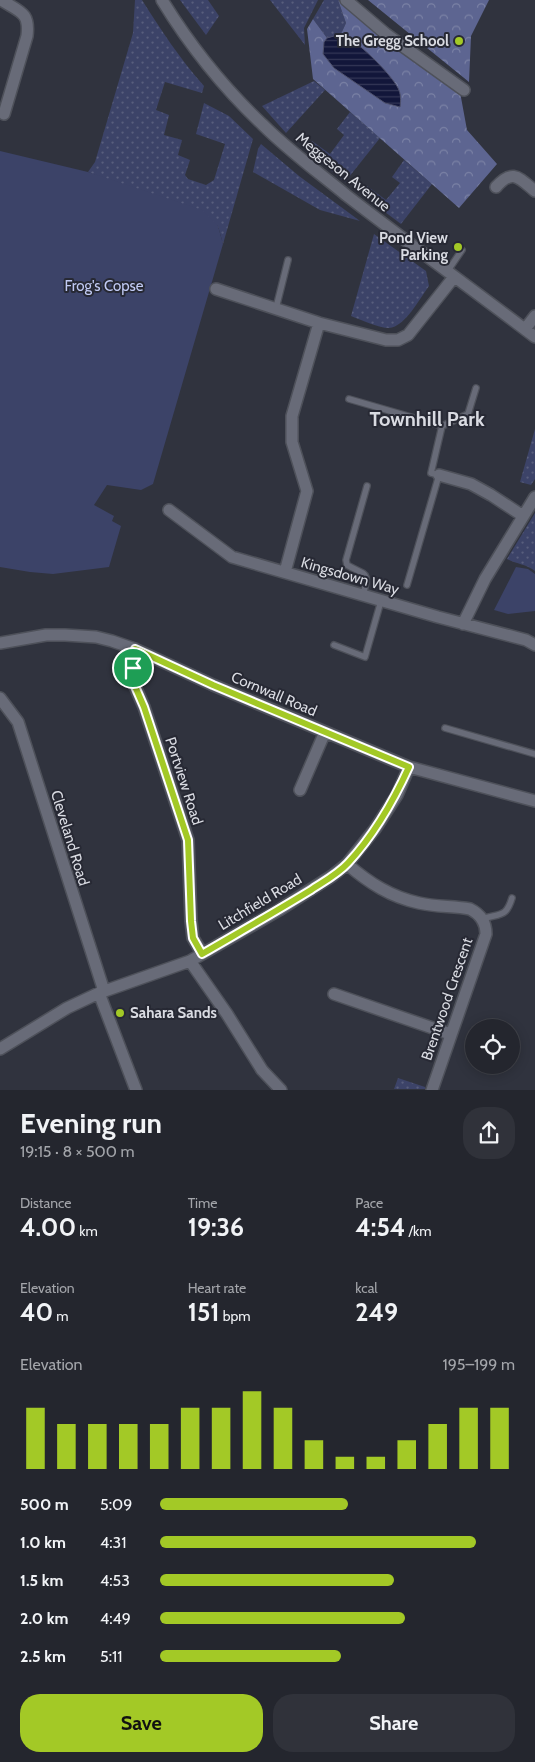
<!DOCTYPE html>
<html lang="en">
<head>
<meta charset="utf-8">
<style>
  body { margin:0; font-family:Cabin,sans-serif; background:#30323a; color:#f1f3f6; height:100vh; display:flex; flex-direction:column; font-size:19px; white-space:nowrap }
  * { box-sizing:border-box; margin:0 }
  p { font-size:16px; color:#a3a5aa }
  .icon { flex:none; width:28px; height:28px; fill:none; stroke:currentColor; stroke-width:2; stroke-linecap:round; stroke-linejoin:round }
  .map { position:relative; height:1090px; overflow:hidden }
  .side { display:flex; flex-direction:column; background:#24262e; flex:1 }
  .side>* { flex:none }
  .buttons { position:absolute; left:465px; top:1019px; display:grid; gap:10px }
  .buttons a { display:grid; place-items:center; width:55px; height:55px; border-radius:50%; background:#24262e; box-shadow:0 2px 12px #0003,0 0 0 1px #41434a; font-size:25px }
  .pin { position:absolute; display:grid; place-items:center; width:42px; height:42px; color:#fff; margin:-21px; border:2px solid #fff; border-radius:50%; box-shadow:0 1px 5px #0007 }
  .round { display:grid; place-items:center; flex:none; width:52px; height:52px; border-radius:20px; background:#30323a }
  .overview { display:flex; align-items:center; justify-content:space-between; height:85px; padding:0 20px }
  h1 { font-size:28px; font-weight:800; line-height:38px }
  .metrics { display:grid; grid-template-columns:repeat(3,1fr); gap:8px; height:85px; padding:5px 20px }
  .metrics div { display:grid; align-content:center }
  .metrics b { font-size:25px; font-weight:800 }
  .metrics small { font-size:14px; font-weight:400 }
  .metrics p { font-size:14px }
  .chart { height:140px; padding:10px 20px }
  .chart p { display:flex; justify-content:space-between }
  .chart svg { width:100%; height:90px; margin-top:5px; stroke:#a3c926; stroke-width:6 }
  .cta { display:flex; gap:10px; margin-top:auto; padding:10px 20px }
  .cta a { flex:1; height:58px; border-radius:20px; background:#a3c926; color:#111; font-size:20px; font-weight:800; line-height:58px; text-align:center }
  .cta a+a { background:#30323a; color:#f1f3f6 }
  ul { padding:0 20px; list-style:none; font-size:16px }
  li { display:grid; grid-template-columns:80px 60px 1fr; align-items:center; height:38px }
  li i { height:12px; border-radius:6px; background:#a3c926 }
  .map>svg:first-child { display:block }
</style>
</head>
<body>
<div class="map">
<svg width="535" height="1090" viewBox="0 0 535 1090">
  <defs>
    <pattern id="grass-dots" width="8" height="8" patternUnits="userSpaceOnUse" patternTransform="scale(1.25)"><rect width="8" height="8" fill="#3c4368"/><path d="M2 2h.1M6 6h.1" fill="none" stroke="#585e7d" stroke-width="1.8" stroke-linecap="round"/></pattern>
    <pattern id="forest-crowns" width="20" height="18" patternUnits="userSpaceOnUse" patternTransform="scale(1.25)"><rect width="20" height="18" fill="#5d6591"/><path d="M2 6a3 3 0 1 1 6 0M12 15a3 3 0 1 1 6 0" fill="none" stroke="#7b82a5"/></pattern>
    <pattern id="water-rules" width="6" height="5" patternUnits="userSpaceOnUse" patternTransform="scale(1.25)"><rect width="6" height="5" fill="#12163a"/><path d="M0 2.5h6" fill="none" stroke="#343756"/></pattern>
  </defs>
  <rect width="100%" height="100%" fill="#30333e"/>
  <path fill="url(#grass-dots)" d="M135 0H142C161 30 180 59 204 86L202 93 165 82 156 110 169 115 164 135 182 140 178 155 190 160 185 175 188 179 206 185 214 180 225 144 196 134 204 103 229 116 253 139 223 244 218 226 88 172 95 162 133 33Z
    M180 0H208L219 16 206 35Z
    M270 0H318L304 28 305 45Z
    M324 0H338L346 23 341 34 327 38 313 19Z
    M314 81 325 90 286 133 262 106Z
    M350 112 380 138 345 182 305 149 312 141 330 154 344 135 337 129Z
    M261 144 299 176 360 221 320 210 253 172 258 149Z
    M404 160 432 184 401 224 361 194 367 186 386 200 400 183 392 177Z
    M374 234 426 271 429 286C420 298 405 327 389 328 379 328 361 320 351 316Z
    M535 429V479L531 485 520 482Z
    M535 513V571C526 564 516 564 507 559Z
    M398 1078 425 1087V1089H394Z"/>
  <path fill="url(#forest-crowns)" d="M338 0 387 38 460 92 467 130 497 164 459 208 313 79 307 29 313 19 327 38 341 34 346 23Z
    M368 0H489L471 36 469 82Z"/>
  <path fill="#3c4368" d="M0 151 88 172 202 210 218 226 223 244 153 484 141 490 107 485 94 505 114 516 112 521 121 526 109 567 53 574 30 572 0 567Z
    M516 567 528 569 535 574V611L508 614 494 610Z"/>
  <path fill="url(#water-rules)" stroke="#4e516c" d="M341 34C355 38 391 74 398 88 401 94 401 100 400 107L385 103 334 68 323 54 324 42 327 38Z"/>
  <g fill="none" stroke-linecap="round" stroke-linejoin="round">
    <defs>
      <path id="service" d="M447 272 462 250
        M276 308 288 260
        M349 399 442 426
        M407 585 439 475 431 473 442 426 468 414 476 388
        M363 595C370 570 366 576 347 565L346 560 367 486
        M334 645 365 657 381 601
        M445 728 535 754
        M482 919C500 913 506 918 512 898"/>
      <path id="minor" d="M1 0C20 12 30 12 27 36L4 114
        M162 0C189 44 224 88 262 124 288 150 318 172 346 195 408 243 472 289 535 337
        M346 0 386 34 464 90
        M496 187C513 168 519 178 535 191
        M216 289 319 323 386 340H398L408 335 454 277
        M525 329 535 316
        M439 475 471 484 491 495 523 516
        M169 510 232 557 438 617 526 640 535 645
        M285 572 307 491 292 442V416L319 323
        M463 624 485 579 535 497
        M0 643 46 635H65L96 637 112 641 135 649 213 685 409 767 535 801
        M135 649 132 673 134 684 144 707 188 840 191 921 193 938 202 953
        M0 698 18 722 104 991
        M300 790 325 732
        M347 864C369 883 391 897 419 903 436 907 453 906 470 909 480 914 486 922 486 934L432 1090
        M190 961 227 1014 262 1070 281 1090
        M99 993 136 1090
        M334 994 450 1034
        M0 1049 67 1008 99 993 190 961 279 910 332 876 347 864 375 829 397 795 409 767"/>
    </defs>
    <use href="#service" stroke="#4e515a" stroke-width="8"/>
    <use href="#minor" stroke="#4e515a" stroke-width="14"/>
    <use href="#service" stroke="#686b78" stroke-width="5.5"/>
    <use href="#minor" stroke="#686b78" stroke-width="11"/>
  </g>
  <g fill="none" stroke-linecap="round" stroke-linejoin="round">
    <defs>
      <path id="route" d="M135 649 213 685 409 767C393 802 374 835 348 863 338 874 323 882 311 890 275 912 238 933 202 954L193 938 191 921 188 840 144 707 134 684 132 673Z"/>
    </defs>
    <use href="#route" stroke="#fff" stroke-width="10"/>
    <use href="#route" stroke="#a3c926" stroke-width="6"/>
  </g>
  <g fill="#a3c926" stroke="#272934" stroke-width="2">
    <circle cx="459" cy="41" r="5"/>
    <circle cx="458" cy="247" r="5"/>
    <circle cx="120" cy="1013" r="5"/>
  </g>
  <g text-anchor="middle" stroke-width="4" stroke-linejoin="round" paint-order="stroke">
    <g font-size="15" font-weight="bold" fill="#d9dbe2" stroke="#272934" text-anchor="end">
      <text x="449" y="46">The Gregg School</text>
      <text x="448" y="243">Pond View<tspan x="448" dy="17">Parking</tspan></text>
      <text x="130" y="1018" text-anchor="start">Sahara Sands</text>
    </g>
    <g font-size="15" fill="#d9dbe2" stroke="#272934">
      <text transform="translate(343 172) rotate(39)" y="5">Meggeson Avenue</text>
      <text transform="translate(350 576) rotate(16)" y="5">Kingsdown Way</text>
      <text transform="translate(274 694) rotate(23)" y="5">Cornwall Road</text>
      <text transform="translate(184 781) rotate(72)" y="5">Portview Road</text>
      <text transform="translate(70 838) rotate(73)" y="5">Cleveland Road</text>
      <text transform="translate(260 902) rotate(-31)" y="5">Litchfield Road</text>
      <text transform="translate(447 999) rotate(-71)" y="5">Brentwood Crescent</text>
    </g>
    <g font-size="15" fill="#c1caf4" stroke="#272934">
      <text x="104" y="291">Frog's Copse</text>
    </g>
    <g font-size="20" font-weight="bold" fill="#d9dbe2" stroke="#272934">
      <text x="427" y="426">Townhill Park</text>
    </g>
  </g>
</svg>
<div class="buttons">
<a><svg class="icon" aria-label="locate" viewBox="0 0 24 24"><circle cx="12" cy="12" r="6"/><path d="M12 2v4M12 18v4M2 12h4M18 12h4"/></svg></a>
</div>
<div class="pin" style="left:133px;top:668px;background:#1e9e55"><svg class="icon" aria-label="arrive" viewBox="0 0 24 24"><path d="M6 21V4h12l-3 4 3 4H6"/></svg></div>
</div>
<section class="side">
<div class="overview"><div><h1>Evening run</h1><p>19:15 · 8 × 500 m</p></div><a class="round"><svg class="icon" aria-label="share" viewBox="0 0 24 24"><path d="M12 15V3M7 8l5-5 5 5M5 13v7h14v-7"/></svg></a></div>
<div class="metrics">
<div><p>Distance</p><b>4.00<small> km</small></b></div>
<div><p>Time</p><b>19:36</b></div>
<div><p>Pace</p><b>4:54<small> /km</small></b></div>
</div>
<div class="metrics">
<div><p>Elevation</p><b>40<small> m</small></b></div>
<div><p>Heart rate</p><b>151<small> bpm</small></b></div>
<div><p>kcal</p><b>249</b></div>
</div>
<div class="chart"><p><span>Elevation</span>195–199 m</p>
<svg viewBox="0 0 160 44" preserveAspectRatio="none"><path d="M5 44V14M15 44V22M25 44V22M35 44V22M45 44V22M55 44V14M65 44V14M75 44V6M85 44V14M95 44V30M105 44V38M115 44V38M125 44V30M135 44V22M145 44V14M155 44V14"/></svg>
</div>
<ul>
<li><b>500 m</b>5:09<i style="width:53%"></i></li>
<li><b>1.0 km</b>4:31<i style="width:89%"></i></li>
<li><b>1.5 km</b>4:53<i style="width:66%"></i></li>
<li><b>2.0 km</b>4:49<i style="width:69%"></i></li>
<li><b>2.5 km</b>5:11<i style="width:51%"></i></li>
</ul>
<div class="cta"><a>Save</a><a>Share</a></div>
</section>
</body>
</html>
